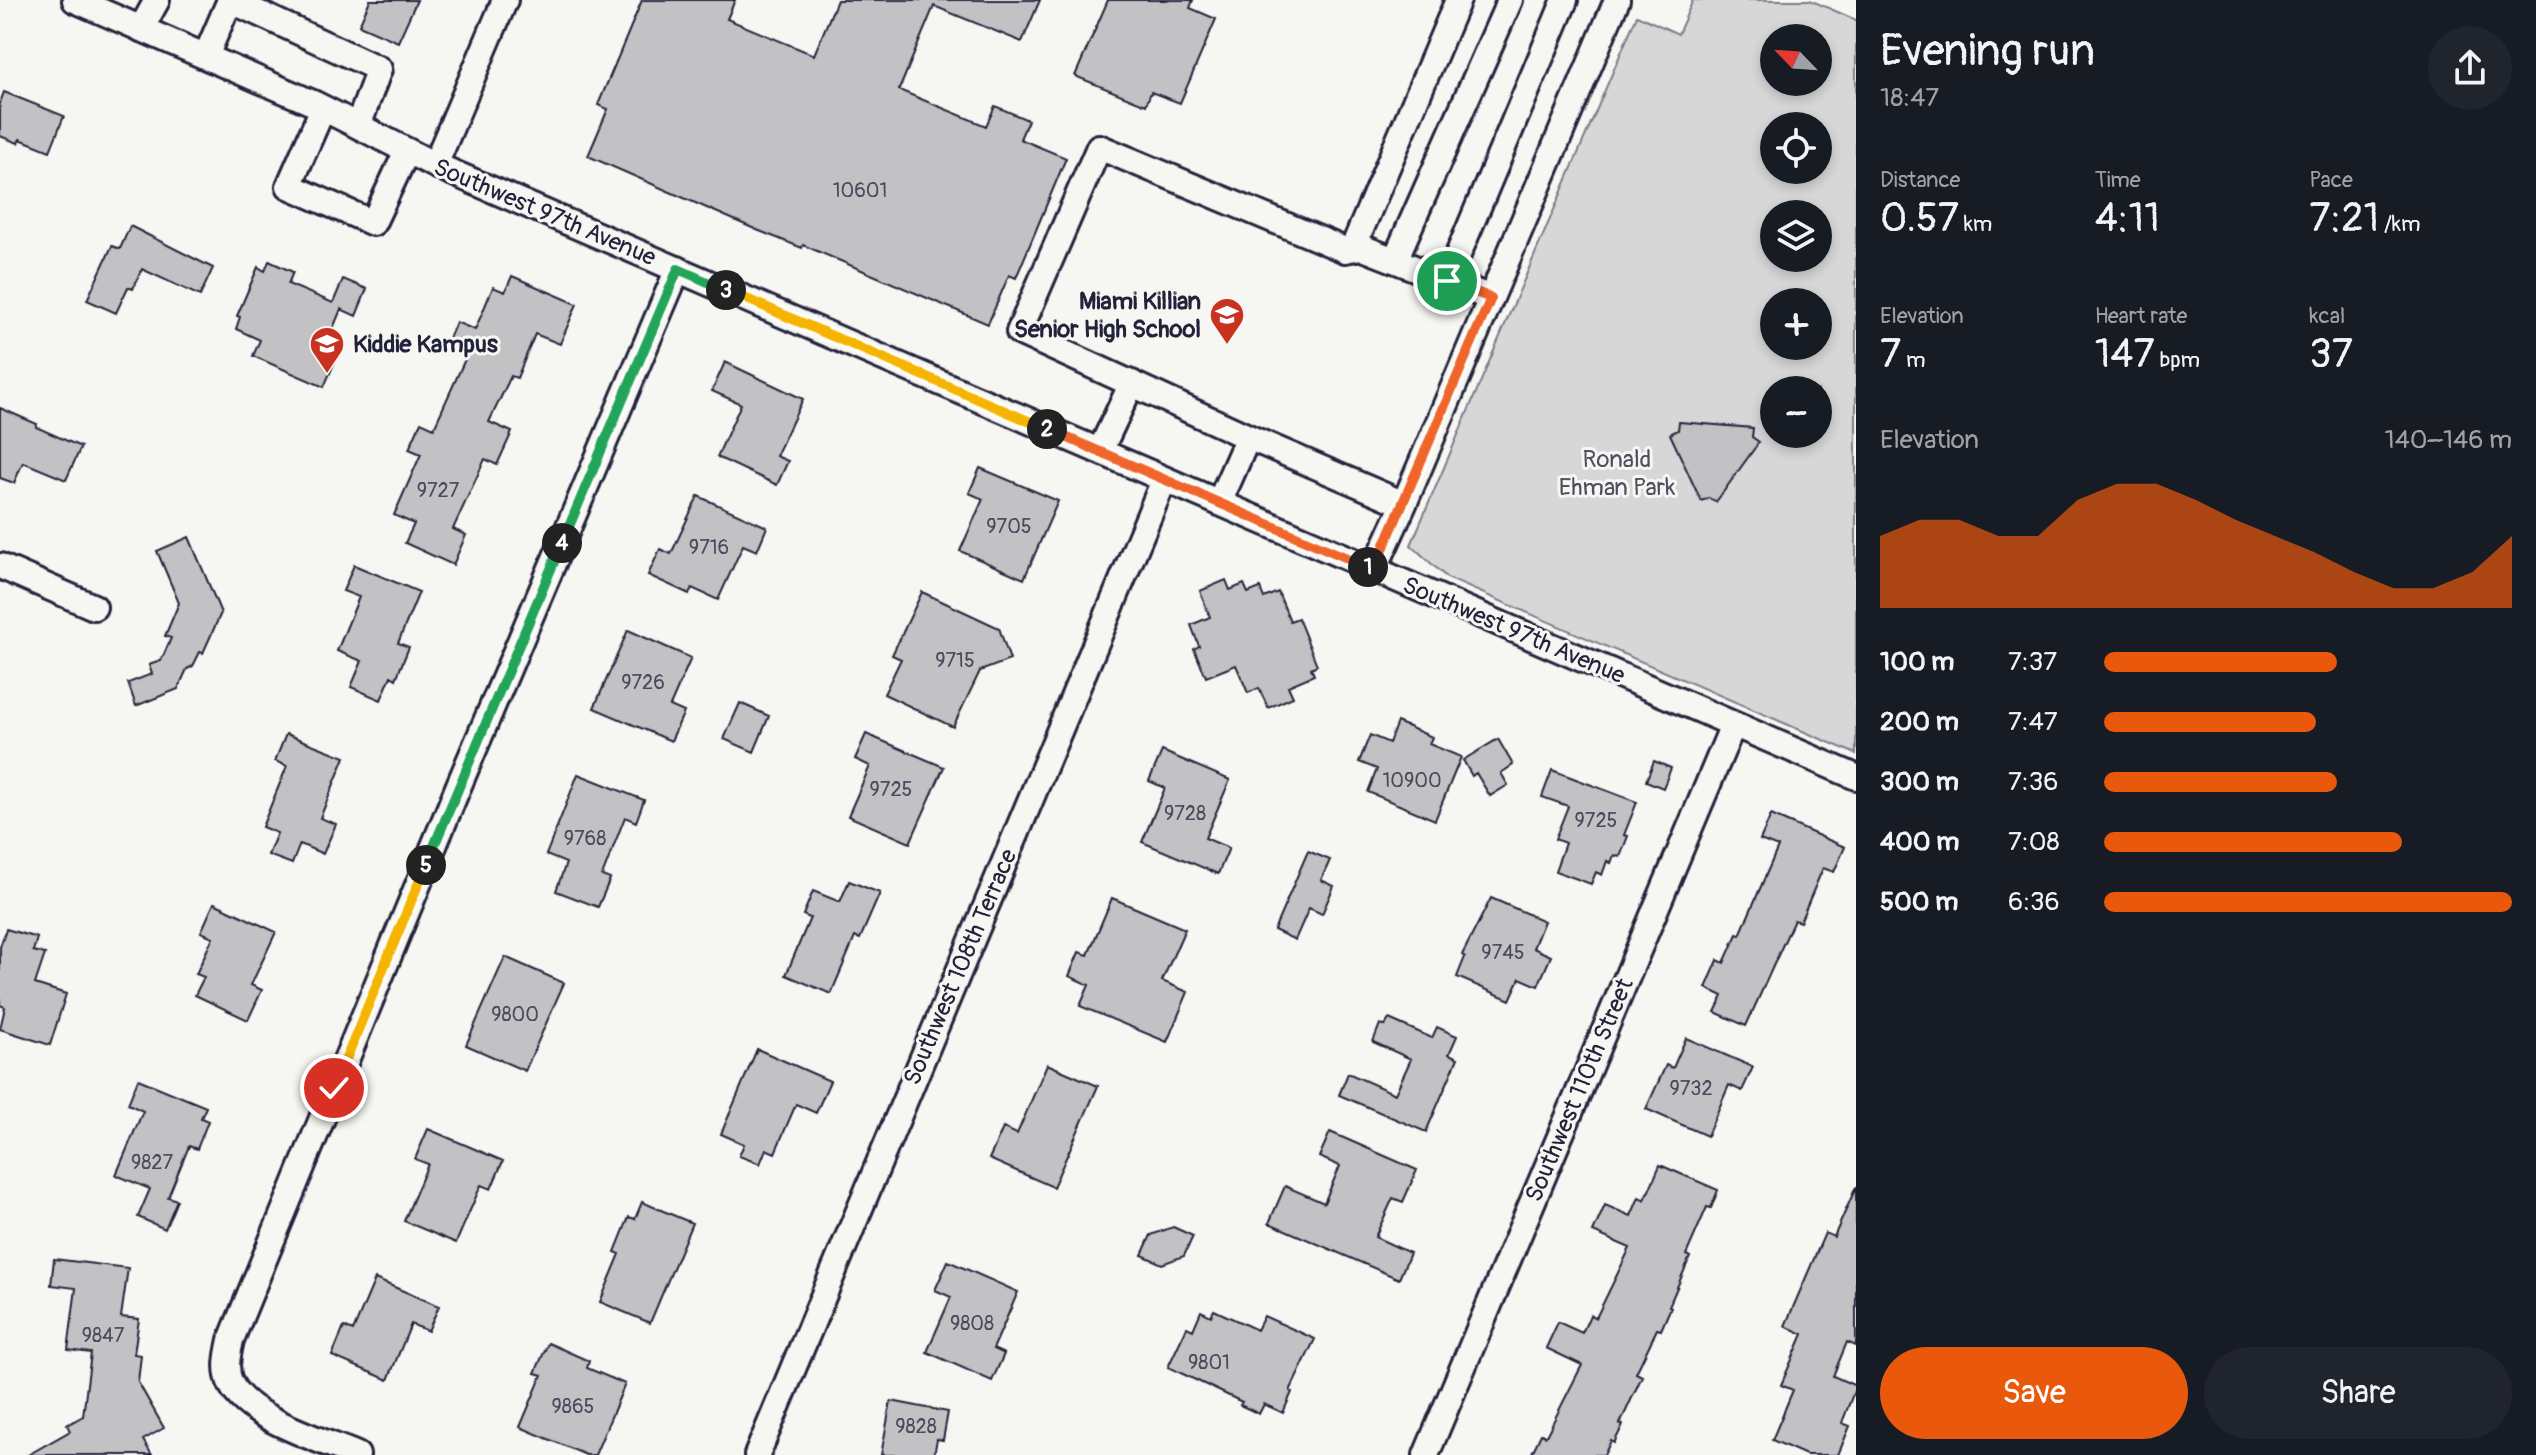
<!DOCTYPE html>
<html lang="en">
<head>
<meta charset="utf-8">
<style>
  body { margin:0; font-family:Pangolin,sans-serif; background:#20242c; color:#f1f3f6; height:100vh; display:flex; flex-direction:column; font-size:30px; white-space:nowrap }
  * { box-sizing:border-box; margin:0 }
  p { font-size:26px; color:#9ea1a6 }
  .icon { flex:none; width:44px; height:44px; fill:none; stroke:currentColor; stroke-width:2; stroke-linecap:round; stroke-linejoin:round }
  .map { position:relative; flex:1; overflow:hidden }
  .details { display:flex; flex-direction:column; background:#171b24; width:680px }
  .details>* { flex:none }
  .needle { width:52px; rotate:295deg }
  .fabs { position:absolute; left:1760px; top:24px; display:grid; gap:16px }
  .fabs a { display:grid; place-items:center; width:72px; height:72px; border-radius:50%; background:#171b24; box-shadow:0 4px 12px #0003; font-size:40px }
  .pin { position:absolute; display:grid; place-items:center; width:68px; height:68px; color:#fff; margin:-34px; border:4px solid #fff; border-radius:50%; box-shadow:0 2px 8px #0007 }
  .km { position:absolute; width:40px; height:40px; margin:-20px; border-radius:50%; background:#222; color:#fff; font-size:22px; line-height:40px; text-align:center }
  .round { display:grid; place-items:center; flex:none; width:84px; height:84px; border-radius:42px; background:#20242c }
  .overview { display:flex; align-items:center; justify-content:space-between; height:136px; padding:0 24px }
  h1 { font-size:44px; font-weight:600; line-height:60px }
  .stats { display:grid; grid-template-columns:repeat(3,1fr); gap:12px; height:136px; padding:8px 24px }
  .stats div { display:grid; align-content:center }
  .stats b { font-size:40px; font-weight:600 }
  .stats small { font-size:22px; font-weight:400 }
  .stats p { font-size:22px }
  .chart { height:224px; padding:16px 24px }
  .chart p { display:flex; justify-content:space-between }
  .chart svg { width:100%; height:144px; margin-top:8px; fill:#ea580c; opacity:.7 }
  .cta { display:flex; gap:16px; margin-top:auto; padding:16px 24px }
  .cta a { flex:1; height:92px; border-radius:48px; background:#ea580c; color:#fff; font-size:32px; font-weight:600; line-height:92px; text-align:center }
  .cta a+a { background:#20242c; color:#f1f3f6 }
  ul { padding:0 24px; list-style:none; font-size:26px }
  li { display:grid; grid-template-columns:128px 96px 1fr; align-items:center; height:60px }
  li i { height:20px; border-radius:10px; background:#ea580c }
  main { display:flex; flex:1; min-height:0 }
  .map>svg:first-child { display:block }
</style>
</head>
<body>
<main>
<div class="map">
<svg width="1856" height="1455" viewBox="0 0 1856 1455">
  <rect width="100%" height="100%" fill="#f6f6f2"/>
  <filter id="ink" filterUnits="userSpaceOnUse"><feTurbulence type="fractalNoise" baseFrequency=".0125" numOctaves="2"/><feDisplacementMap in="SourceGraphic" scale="16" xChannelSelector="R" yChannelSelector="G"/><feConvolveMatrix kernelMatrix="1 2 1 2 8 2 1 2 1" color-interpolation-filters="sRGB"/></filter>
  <g filter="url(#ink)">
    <path fill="#d7d7d7" stroke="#7c7c89" stroke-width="2" fill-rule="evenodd" d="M1693 0H1810L1856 20V754L1447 578 1411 545 1637 15 1678 34ZM1774 38H1818V82H1774ZM1774 126H1818V170H1774ZM1774 214H1818V258H1774ZM1774 302H1818V346H1774ZM1774 390H1818V434H1774Z"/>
    <path fill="#c2c2c4" stroke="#22223b" stroke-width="2" d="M370 0H417L398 42 359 25Z
      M642 0H735L727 19 814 55 837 0H1040L1022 42 934 6 899 90 986 126 995 106 1028 120 1020 139 1066 158 1016 278 1009 275 988 324 803 245 802 248 757 230 588 156 608 109 598 105Z
      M1108 0H1193L1190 8 1216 19 1180 103 1151 92 1146 105 1075 76Z
      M4 92 64 116 50 151 20 139 18 143 0 136V103Z
      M130 226 213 268 200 296 142 269 133 289 128 287 116 313 87 300 112 246 120 249Z
      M269 261 293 272 288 284 333 303 343 279 367 289 356 316 341 309 334 326 323 353 336 359 324 387 253 356 260 340 236 329 240 317 237 316 258 267 265 271Z
      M512 276 577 304 560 344 535 334 517 378 511 376 489 422 512 432 497 465 485 459 453 529 466 535 453 565 405 543 414 524 394 515 421 454 409 449 421 422 434 428 466 357 445 348 456 322 475 330 493 287 505 292Z
      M725 362 803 399 776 456 788 461 777 485 717 457 741 404 712 391Z
      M0 408 37 424 36 427 81 447 66 480 23 462 14 483 0 478Z
      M1679 422 1753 428 1752 437 1759 442 1716 502 1709 498 1701 501 1670 434 1678 430Z
      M980 468 1058 501 1024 579 960 551 983 499 969 493Z
      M698 496 767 527 757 551 743 545 718 600 692 588 689 594 648 575 660 549 671 554Z
      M189 537 221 613 203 653 200 652 193 666 187 669 178 689 136 706 128 683 152 674 149 665 161 661 171 638 165 636 179 603 157 551Z
      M354 565 419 592 398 643 409 647 396 679 391 676 381 700 351 687 362 661 337 651 359 597 343 591Z
      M1226 580 1230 590 1244 584 1248 593 1260 588 1264 598 1278 592 1290 621 1298 618 1317 665 1311 668 1314 675 1288 686 1293 697 1268 708 1259 688 1248 693 1236 665 1206 677 1194 649 1199 646 1191 625 1210 617 1200 591Z
      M922 592 999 628 1010 660 980 671 953 727 884 694 901 659 892 655Z
      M628 630 691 658 670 706 684 712 671 741 594 708Z
      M740 703 769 716 754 752 724 739Z
      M1397 722 1432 737 1429 744 1461 757 1435 820 1368 792 1377 769 1359 762 1370 735 1389 743Z
      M286 734 345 757 320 818 336 824 323 854 300 844 292 864 268 855 277 833 262 827 287 766 275 761Z
      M866 734 944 767 910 843 848 816 870 766 855 759Z
      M1498 739 1513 765 1501 773 1508 785 1490 796 1476 773 1472 776 1463 760Z
      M1162 751 1230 780 1205 838 1229 848 1218 874 1142 842 1165 788 1149 781Z
      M1654 761 1671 768 1663 788 1646 781Z
      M1552 770 1637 802 1624 835 1628 836 1620 857 1614 855 1611 863 1607 861 1602 875 1596 872 1591 884 1555 871 1565 843 1555 839 1568 806 1542 797Z
      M578 774 644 800 636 822 625 817 602 876 610 879 598 907 556 891 566 863 546 855Z
      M1771 815 1845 847 1834 872 1823 868 1800 922 1794 920 1746 1026 1715 1012 1723 996 1706 988 1718 960 1724 963 1737 934 1740 935 1778 847 1760 840Z
      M1308 851 1330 860 1321 880 1334 886 1322 914 1309 908 1295 940 1274 930Z
      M849 881 880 893 860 939 855 937 831 994 786 975 810 918 803 915 813 891 840 902Z
      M1112 898 1185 929 1162 981 1188 992 1167 1042 1080 1006 1089 985 1069 976 1079 952 1088 955Z
      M1491 898 1544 921 1533 948 1551 956 1538 986 1520 978 1510 1000 1457 977 1465 957 1462 955Z
      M214 903 276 932 251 985 262 990 248 1020 195 995 204 977 196 974 213 937 201 932Z
      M6 929 37 938 33 951 45 954 35 984 66 994 50 1045 0 1029 5 1007 0 1005V947Z
      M505 957 564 983 525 1071 466 1045Z
      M1389 1019 1432 1038 1437 1027 1457 1036 1449 1054 1458 1058 1426 1132 1339 1095 1348 1073 1395 1094 1411 1059 1373 1042 1380 1024 1385 1026Z
      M1686 1038 1753 1067 1742 1091 1729 1085 1707 1136 1646 1109 1666 1065 1673 1068Z
      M757 1049 830 1081 816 1113 796 1104 775 1153 766 1149 760 1164 739 1156 744 1144 721 1134Z
      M1047 1064 1098 1086 1053 1187 989 1159 1003 1128 1017 1134Z
      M138 1079 206 1107 201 1118 208 1121 197 1149 189 1146 168 1197 177 1200 165 1229 138 1217 150 1189 116 1175 143 1111 128 1104Z
      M428 1129 503 1161 491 1189 481 1185 456 1243 404 1221 428 1164 415 1159Z
      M1330 1132 1417 1170 1403 1202 1393 1198 1375 1237 1410 1253 1399 1279 1269 1223 1285 1186 1324 1203 1340 1166 1319 1157Z
      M1660 1165 1718 1190 1711 1208 1707 1207 1686 1255 1690 1257 1669 1306 1671 1307 1661 1330 1657 1329 1636 1373 1642 1376 1620 1424 1623 1425 1614 1443 1611 1441 1604 1455H1531L1541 1434 1546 1436 1582 1365 1546 1348 1558 1322 1582 1333 1590 1315 1596 1318 1630 1248 1593 1232 1605 1205 1631 1216 1639 1197 1645 1200Z
      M1856 1187V1346L1847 1342 1833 1376 1856 1386 1842 1423 1850 1426 1838 1455H1806L1772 1440 1793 1390 1781 1385 1803 1334 1785 1326 1825 1233 1834 1237Z
      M642 1202 692 1223 650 1323 600 1302 620 1254 615 1252 629 1217 635 1219Z
      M1173 1227 1193 1236 1184 1256 1162 1264 1142 1255 1151 1235Z
      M54 1259 128 1268 121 1317 139 1319 134 1354 141 1355 138 1382 164 1428 143 1440 152 1455H28L70 1431 67 1425 83 1416 91 1353 68 1350 76 1288 51 1285Z
      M948 1261 1018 1292 993 1349 1004 1354 992 1381 927 1352 951 1297 935 1290Z
      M375 1279 439 1306 428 1331 411 1324 388 1380 332 1356 344 1327 353 1331Z
      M1214 1310 1257 1330 1264 1316 1315 1339 1290 1391 1292 1392 1283 1413 1264 1404 1259 1414 1240 1405 1242 1402 1168 1367 1187 1327 1193 1330 1201 1311 1211 1316Z
      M548 1343 589 1361 587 1368 625 1384 595 1455H586L520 1427 542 1375 535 1373Z
      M891 1401 948 1412 943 1440 937 1439 934 1455H881Z"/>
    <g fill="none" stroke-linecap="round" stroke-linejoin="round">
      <defs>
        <path id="minor" d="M75 0 315 104 435 165 1856 777
          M141 29 157 0
          M206 56 230 0 379 69 358 126
          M323 108 289 186 373 223 407 151
          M435 165 505 0
          M1353 248 1458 0
          M1395 260 1510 0
          M1447 281 1565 0
          M1491 298 1617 0
          M1248 437 1019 332 1099 147 1345 250 1361 247 1491 298 1404 504
          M1100 451 1132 383
          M1219 503 1248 437 1404 504 1374 570
          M0 566 94 607
          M357 1455C322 1440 248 1419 231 1384 224 1370 228 1354 231 1340L459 785 678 269
          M757 1455 1164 480
          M1426 1455 1733 725"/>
      </defs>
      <use href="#minor" stroke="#22223b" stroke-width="30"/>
      <use href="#minor" stroke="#f6f6f2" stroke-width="24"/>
    </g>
  </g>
  <g fill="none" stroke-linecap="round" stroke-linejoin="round" filter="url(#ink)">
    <defs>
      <path id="split-1" d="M1368 567 1374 570 1491 298 1447 281"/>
      <path id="split-2" d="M1047 429 1368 567"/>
      <path id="split-3" d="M726 290 1047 429"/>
      <path id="split-4" d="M562 543 678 269 726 290"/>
      <path id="split-5" d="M426 865 562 543"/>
      <path id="split-6" d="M334 1088 426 865"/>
    </defs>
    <use href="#split-1" stroke="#fff" stroke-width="16"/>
    <use href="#split-2" stroke="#fff" stroke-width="16"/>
    <use href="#split-3" stroke="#fff" stroke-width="16"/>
    <use href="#split-4" stroke="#fff" stroke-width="16"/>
    <use href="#split-5" stroke="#fff" stroke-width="16"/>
    <use href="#split-6" stroke="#fff" stroke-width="16"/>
    <use href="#split-1" stroke="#f0652b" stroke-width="10"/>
    <use href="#split-2" stroke="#f0652b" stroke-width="10"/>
    <use href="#split-3" stroke="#f5b400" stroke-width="10"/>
    <use href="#split-4" stroke="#22a559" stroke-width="10"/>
    <use href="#split-5" stroke="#22a559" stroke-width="10"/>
    <use href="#split-6" stroke="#f5b400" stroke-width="10"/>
  </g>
  <defs>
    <symbol id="school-pin" viewBox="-11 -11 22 30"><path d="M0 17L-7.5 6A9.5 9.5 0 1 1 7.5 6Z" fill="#c8321e" stroke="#f6f6f2"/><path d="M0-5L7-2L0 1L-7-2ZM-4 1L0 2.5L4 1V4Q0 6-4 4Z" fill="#fff"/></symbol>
  </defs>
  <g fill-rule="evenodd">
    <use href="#school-pin" x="1207" y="295" width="40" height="54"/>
    <use href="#school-pin" x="307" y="324" width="40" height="54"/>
  </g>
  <g text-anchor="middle" stroke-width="6" stroke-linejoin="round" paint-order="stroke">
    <g font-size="20" fill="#4a4a5d">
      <text x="860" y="197">10601</text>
      <text x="438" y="497">9727</text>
      <text x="1009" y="533">9705</text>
      <text x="709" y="554">9716</text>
      <text x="955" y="667">9715</text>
      <text x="643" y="689">9726</text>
      <text x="1412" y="787">10900</text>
      <text x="891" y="796">9725</text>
      <text x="1185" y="820">9728</text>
      <text x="1596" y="827">9725</text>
      <text x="585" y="845">9768</text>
      <text x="1503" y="959">9745</text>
      <text x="515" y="1021">9800</text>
      <text x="1691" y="1095">9732</text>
      <text x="152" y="1169">9827</text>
      <text x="972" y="1330">9808</text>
      <text x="103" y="1342">9847</text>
      <text x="1209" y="1369">9801</text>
      <text x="573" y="1413">9865</text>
      <text x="916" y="1433">9828</text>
    </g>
    <g font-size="24" fill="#22223b" stroke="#f6f6f2">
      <text transform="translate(545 212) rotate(23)" y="8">Southwest 97th Avenue</text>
      <text transform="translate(1514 630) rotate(23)" y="8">Southwest 97th Avenue</text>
      <text transform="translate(960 967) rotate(-67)" y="8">Southwest 108th Terrace</text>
      <text transform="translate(1579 1090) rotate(-67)" y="8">Southwest 110th Street</text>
    </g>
    <g font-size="24" font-weight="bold" fill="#22223b" stroke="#f6f6f2" text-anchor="end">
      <text x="1201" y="309">Miami Killian<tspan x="1201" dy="28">Senior High School</tspan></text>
      <text x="353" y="352" text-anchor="start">Kiddie Kampus</text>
    </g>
    <g font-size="24" fill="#4f4f62" stroke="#f6f6f2">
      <text x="1617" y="467">Ronald<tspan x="1617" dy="28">Ehman Park</tspan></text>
    </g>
  </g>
</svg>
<div class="fabs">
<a><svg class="needle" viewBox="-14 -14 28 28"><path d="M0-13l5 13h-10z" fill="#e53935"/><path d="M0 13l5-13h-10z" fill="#9ea1a6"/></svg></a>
<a><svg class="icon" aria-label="locate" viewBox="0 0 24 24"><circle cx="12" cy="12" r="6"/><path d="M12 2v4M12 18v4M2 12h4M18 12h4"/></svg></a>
<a><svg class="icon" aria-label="layers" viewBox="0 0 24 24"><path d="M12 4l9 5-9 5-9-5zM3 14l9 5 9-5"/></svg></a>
<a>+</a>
<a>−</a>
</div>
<div class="pin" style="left:1447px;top:281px;background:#1e9e55"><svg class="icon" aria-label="arrive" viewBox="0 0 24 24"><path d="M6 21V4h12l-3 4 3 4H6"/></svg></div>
<div class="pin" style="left:334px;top:1088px;background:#d93025"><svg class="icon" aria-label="check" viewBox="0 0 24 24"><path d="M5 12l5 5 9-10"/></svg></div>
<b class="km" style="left:1368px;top:567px">1</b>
<b class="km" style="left:1047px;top:429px">2</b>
<b class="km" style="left:726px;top:290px">3</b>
<b class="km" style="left:562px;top:543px">4</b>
<b class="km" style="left:426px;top:865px">5</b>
</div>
<section class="details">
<div class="overview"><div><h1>Evening run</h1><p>18:47</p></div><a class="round"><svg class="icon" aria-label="share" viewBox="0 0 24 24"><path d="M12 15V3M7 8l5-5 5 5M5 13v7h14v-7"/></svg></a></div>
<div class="stats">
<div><p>Distance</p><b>0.57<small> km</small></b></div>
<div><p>Time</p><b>4:11</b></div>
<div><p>Pace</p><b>7:21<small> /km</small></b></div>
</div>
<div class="stats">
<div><p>Elevation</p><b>7<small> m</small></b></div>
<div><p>Heart rate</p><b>147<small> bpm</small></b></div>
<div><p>kcal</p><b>37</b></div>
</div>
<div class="chart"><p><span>Elevation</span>140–146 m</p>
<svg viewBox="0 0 160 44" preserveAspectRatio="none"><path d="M0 44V22L10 17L20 17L30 22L40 22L50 11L60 6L70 6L80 11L90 17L100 22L110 27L120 33L130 38L140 38L150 33L160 22V44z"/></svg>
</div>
<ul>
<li><b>100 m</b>7:37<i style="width:57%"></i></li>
<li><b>200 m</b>7:47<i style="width:52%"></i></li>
<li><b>300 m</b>7:36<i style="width:57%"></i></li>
<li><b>400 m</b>7:08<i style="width:73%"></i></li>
<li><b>500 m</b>6:36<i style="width:100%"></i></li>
</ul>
<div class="cta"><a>Save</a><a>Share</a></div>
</section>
</main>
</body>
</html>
